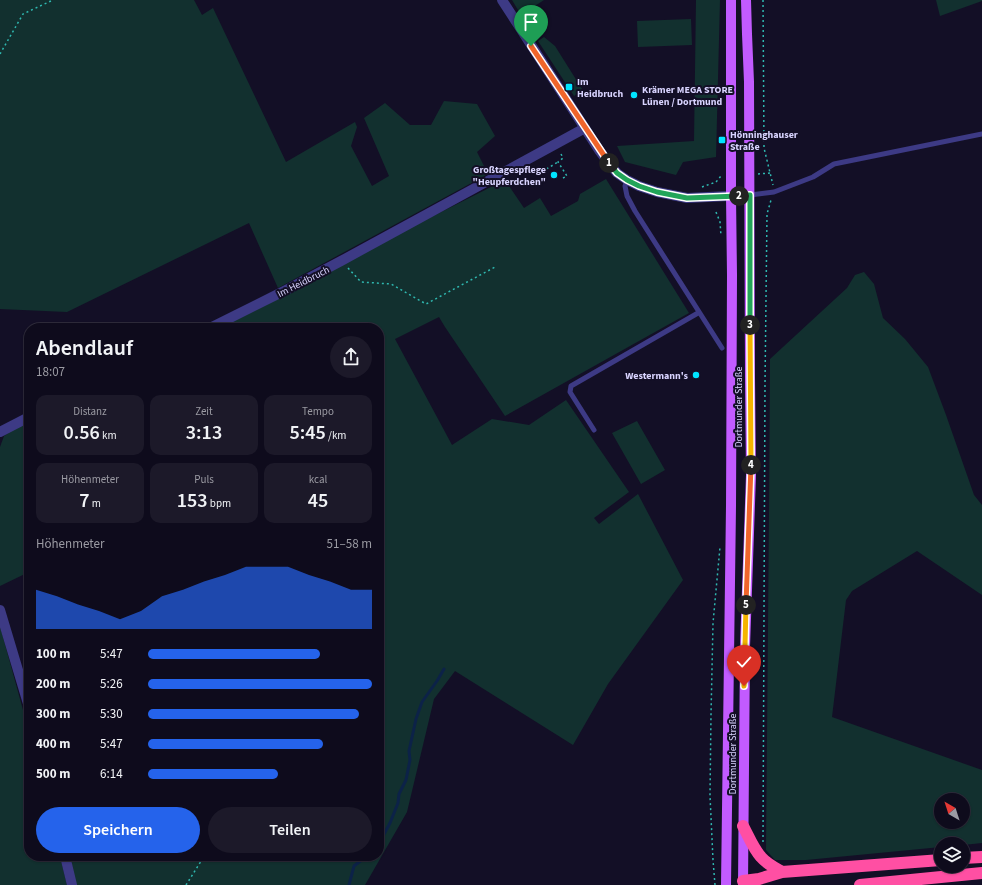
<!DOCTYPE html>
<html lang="de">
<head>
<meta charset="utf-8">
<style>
  body { margin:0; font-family:"Source Sans 3",sans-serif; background:#1c1929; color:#f1f3f6; height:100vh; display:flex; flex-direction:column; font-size:15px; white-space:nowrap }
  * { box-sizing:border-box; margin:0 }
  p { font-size:13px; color:#9b9ba3 }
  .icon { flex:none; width:22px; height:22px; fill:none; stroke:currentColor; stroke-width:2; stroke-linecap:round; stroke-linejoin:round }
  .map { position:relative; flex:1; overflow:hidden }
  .details { position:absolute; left:24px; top:323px; width:360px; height:538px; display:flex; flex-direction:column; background:#0e0b1c; border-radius:16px; box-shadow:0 1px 3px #0004,0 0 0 1px #2e2b3b }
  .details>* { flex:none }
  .needle { width:26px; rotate:321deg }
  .tools { position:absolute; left:934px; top:793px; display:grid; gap:8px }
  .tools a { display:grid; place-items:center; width:36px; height:36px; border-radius:50%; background:#0e0b1c; box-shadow:0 1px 3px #0004,0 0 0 1px #2e2b3b; font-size:20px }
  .pin { position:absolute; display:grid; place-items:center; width:34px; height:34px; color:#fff; margin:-41px -17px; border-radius:50% 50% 50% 0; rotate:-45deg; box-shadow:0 0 4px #0007 }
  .pin .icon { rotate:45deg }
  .km { position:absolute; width:20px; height:20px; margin:-10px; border-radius:50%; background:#222; color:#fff; font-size:11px; line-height:20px; text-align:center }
  .round { display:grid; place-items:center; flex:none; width:42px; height:42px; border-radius:21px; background:#1c1929 }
  .head { display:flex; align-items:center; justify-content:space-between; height:68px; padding:0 12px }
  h1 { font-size:22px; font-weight:600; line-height:30px }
  .figures { display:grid; grid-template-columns:repeat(3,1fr); gap:6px; height:68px; padding:4px 12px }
  .figures div { display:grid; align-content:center; border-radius:10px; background:#1c1929; text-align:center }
  .figures b { font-size:20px; font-weight:600 }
  .figures small { font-size:11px; font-weight:400 }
  .figures p { font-size:11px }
  .chart { height:112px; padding:8px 12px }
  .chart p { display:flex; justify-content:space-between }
  .chart svg { width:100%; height:72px; margin-top:4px; fill:#2563eb; opacity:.7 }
  .cta { display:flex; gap:8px; margin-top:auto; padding:8px 12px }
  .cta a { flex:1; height:46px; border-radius:24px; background:#2563eb; color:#fff; font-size:16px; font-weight:600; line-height:46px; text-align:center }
  .cta a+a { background:#1c1929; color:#f1f3f6 }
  ul { padding:0 12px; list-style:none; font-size:13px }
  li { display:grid; grid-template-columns:64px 48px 1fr; align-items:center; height:30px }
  li i { height:10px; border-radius:5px; background:#2563eb }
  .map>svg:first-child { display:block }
</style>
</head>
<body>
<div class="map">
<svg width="982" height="885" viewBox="0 0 982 885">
  <rect width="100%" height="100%" fill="#130f26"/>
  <path fill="#12302f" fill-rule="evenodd" d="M0 0H194L202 15 213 8 286 162 355 122 357 127 351 146 372 186 389 176 364 118 385 103 410 125H431L444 101 477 104 495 136 477 152 488 174 278 288 249 223 67 312 0 309Z
    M512 0H544L521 15Z
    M696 0H720L716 157 683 162 676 175 625 162 617 146 694 141Z
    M936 0H982V1L940 16Z
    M691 19 692 45 638 47 637 21Z
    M544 37 555 46 582 89 581 91 574 96 538 41Z
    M606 179 689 313 505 416 445 327 439 317 395 339 452 445 492 419 529 425 566 400 629 492 594 518 599 524 638 494 683 580 608 684 573 745 455 671 434 699 407 812 365 885H76L70 856H379V328H210L505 180 524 208 540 198 551 216 578 201 580 194Z
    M864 272 874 284 883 318 905 339 928 367 946 415 974 495 982 505V595L917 551 852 591 846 600 832 717 982 770V843L963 845V844H941V847L806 860H775L766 850 769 513 770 359 847 288 855 275ZM941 800H963V822H941Z
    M29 419V572L0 586V447L4 436Z
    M637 421 665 470 641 484 612 433Z
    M0 626 29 732V856H60L67 885H0Z"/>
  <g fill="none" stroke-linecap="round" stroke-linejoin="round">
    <path stroke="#0c2248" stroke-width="3" d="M379 840 383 836 390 823 398 803 399 794 406 780 410 760 409 751 416 719 422 702 437 681 444 669
      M349 885 354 866 367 856"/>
    <path stroke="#2fb8b0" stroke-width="1.5" stroke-dasharray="2 3" stroke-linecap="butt" d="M763 0 764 148 773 185
      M0 54 23 14 53 0
      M561 154 563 158 558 162 567 176 563 178
      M538 174 558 162
      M758 174 770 173
      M702 187 716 182 721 176
      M716 212 720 222 721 236
      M348 268 361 282 391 284 426 304 497 266
      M763 842 765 384 767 214 771 200
      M186 885 203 858
      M715 885 713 860 710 796 711 715 713 623 720 547"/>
    <path stroke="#3d3a85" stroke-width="5" d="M627 180 625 186 627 196 635 211 722 348
      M750 195 774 192 813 177 834 164 982 134
      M594 430 570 392 571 386 698 313"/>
    <path stroke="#3d3a85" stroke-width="10" d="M502 0 599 150 607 161 617 173 627 180 639 186 657 192 687 198 750 195
      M210 328 290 288 341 261 585 128
      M0 432 29 417
      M0 610 29 707
      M65 856 72 885"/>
    <path stroke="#c25bff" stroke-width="10" d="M726 885 731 506 732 275 731 196V0
      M743 885 745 647 751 475 750 377 749 82 747 34 746 0"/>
    <path stroke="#ff4fa3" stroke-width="12" d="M743 826C749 837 753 848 761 857 766 863 775 868 782 872
      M963 858 982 857
      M743 881 759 879 782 872 941 860
      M860 885 982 873"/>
  </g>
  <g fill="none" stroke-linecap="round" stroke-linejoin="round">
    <defs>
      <path id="split-1" d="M531 46 609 163"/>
      <path id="split-2" d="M609 163 617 173 627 180 639 186 657 192 687 198 739 196"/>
      <path id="split-3" d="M739 196 750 195V325"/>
      <path id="split-4" d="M750 325 751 465"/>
      <path id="split-5" d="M746 605 751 465"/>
      <path id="split-6" d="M744 686 746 605"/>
    </defs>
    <use href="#split-1" stroke="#fff" stroke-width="8"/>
    <use href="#split-2" stroke="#fff" stroke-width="8"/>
    <use href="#split-3" stroke="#fff" stroke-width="8"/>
    <use href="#split-4" stroke="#fff" stroke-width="8"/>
    <use href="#split-5" stroke="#fff" stroke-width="8"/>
    <use href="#split-6" stroke="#fff" stroke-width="8"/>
    <use href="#split-1" stroke="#f0652b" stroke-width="5"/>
    <use href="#split-2" stroke="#22a559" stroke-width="5"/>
    <use href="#split-3" stroke="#22a559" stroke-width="5"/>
    <use href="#split-4" stroke="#f5b400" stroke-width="5"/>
    <use href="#split-5" stroke="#f0652b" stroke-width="5"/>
    <use href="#split-6" stroke="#f5b400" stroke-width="5"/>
  </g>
  <g fill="#00e5ff" stroke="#130f26" stroke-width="1.5">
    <rect x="565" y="83" width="8" height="8" rx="2"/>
    <circle cx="634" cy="95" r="4"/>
    <rect x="718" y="136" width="8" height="8" rx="2"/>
    <circle cx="554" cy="175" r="4"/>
    <circle cx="696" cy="375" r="4"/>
  </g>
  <g text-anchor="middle" stroke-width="4" stroke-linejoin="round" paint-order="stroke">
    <g font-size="10" font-weight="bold" fill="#d9d4ff" stroke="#130f26" text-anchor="start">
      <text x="577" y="85">Im<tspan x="577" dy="12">Heidbruch</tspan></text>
      <text x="642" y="93">Krämer MEGA STORE<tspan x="642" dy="12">Lünen / Dortmund</tspan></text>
      <text x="730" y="138">Hönninghauser<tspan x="730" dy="12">Straße</tspan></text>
      <text x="546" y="173" text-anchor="end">Großtagespflege<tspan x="546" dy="12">"Heupferdchen"</tspan></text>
      <text x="688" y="379" text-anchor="end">Westermann's</text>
    </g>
    <g font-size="10" fill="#d9d4ff" stroke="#130f26">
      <text transform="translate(303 281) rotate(-27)" y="4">Im Heidbruch</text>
      <text transform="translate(738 407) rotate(-90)" y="4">Dortmunder Straße</text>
      <text transform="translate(732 754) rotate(-90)" y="4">Dortmunder Straße</text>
    </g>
  </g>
</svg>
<div class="tools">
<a><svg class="needle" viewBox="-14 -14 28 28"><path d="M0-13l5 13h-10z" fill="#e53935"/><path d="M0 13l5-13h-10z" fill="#9b9ba3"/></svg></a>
<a><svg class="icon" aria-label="layers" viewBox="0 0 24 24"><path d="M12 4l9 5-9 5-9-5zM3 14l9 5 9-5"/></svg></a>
</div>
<div class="pin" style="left:531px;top:46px;background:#1e9e55"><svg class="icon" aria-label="arrive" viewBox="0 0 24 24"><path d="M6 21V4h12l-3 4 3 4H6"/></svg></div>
<div class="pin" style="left:744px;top:686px;background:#d93025"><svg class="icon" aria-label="check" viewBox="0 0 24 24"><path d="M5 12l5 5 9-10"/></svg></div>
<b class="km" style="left:609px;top:163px">1</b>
<b class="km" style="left:739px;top:196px">2</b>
<b class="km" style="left:750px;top:325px">3</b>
<b class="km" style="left:751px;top:465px">4</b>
<b class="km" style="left:746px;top:605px">5</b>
<section class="details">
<div class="head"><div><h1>Abendlauf</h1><p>18:07</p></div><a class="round"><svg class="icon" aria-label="share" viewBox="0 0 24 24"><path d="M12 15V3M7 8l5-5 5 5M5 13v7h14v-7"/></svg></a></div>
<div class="figures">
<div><p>Distanz</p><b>0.56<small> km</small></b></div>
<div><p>Zeit</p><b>3:13</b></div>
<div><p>Tempo</p><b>5:45<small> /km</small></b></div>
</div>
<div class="figures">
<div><p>Höhenmeter</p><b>7<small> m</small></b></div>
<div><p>Puls</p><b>153<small> bpm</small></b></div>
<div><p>kcal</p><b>45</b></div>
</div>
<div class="chart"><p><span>Höhenmeter</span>51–58 m</p>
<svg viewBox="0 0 160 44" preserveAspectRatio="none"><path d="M0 44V20L10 24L20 29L30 33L40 38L50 33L60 24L70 20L80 15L90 11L100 6L110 6L120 6L130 11L140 15L150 20L160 20V44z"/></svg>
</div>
<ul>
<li><b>100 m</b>5:47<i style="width:77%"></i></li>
<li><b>200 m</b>5:26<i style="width:100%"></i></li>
<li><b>300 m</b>5:30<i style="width:94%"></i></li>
<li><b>400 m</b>5:47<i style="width:78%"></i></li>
<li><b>500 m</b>6:14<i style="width:58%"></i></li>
</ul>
<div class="cta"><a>Speichern</a><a>Teilen</a></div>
</section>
</div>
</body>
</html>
